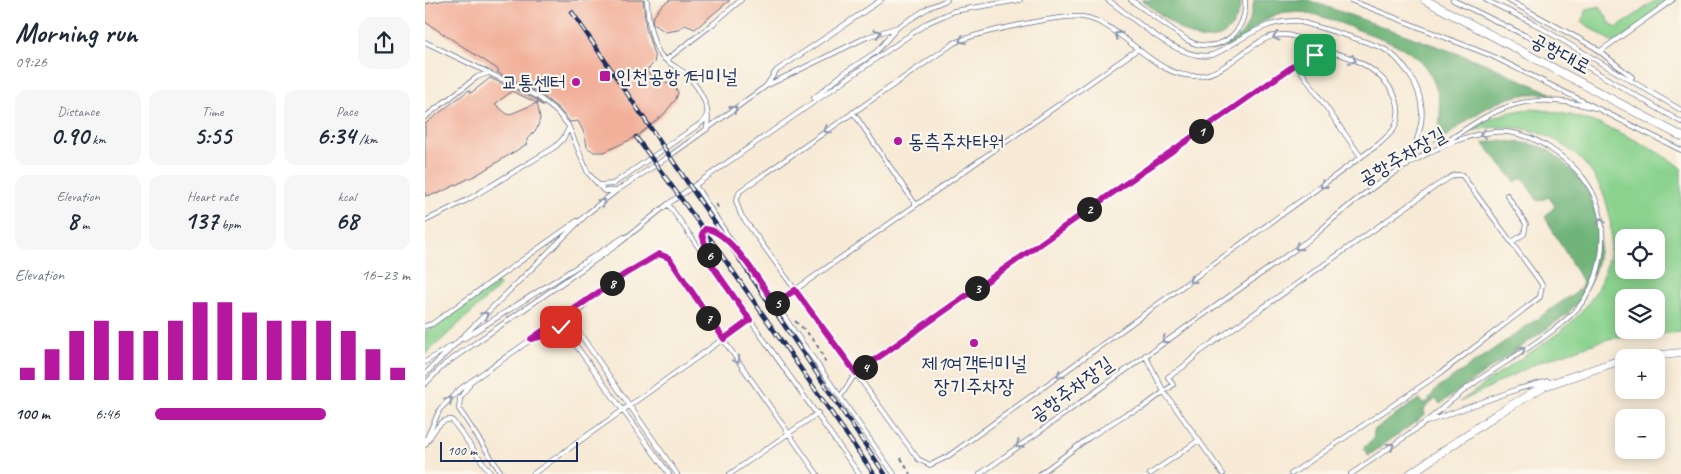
<!DOCTYPE html>
<html lang="en">
<head>
<meta charset="utf-8">
<style>
  body { margin:0; font-family:Caveat,"Poor Story",sans-serif; background:#f6f6f7; color:#1f2937; height:100vh; display:flex; flex-direction:column; font-size:19px; white-space:nowrap }
  * { box-sizing:border-box; margin:0 }
  p { font-size:16px; color:#747a83 }
  .icon { flex:none; width:28px; height:28px; fill:none; stroke:currentColor; stroke-width:2; stroke-linecap:round; stroke-linejoin:round }
  .map { position:relative; flex:1; overflow:hidden }
  .drawer { display:flex; flex-direction:column; background:#fff; width:425px }
  .drawer>* { flex:none }
  .tools { position:absolute; left:1190px; top:229px; display:grid; gap:10px }
  .tools a { display:grid; place-items:center; width:50px; height:50px; border-radius:10px; background:#fff; box-shadow:0 2px 12px #0003; font-size:25px }
  .scale { position:absolute; left:15px; bottom:12px; width:138px; box-sizing:border-box; padding-left:5px; border:2px solid #1b2f5e; border-top:0; font-size:14px; line-height:18px; white-space:nowrap; color:#1b2f5e; -webkit-text-stroke:4px #fbf7ec; paint-order:stroke }
  .pin { position:absolute; display:grid; place-items:center; width:42px; height:42px; color:#fff; margin:-21px; border-radius:10px; box-shadow:0 2px 8px #0006 }
  .km { position:absolute; width:25px; height:25px; margin:-12px; border-radius:50%; background:#222; color:#fff; font-size:14px; line-height:25px; text-align:center }
  .round { display:grid; place-items:center; flex:none; width:52px; height:52px; border-radius:15px; background:#f6f6f7 }
  .overview { display:flex; align-items:center; justify-content:space-between; height:85px; padding:0 15px }
  h1 { font-size:28px; font-weight:700; line-height:38px }
  .figures { display:grid; grid-template-columns:repeat(3,1fr); gap:8px; height:85px; padding:5px 15px }
  .figures div { display:grid; align-content:center; border-radius:12px; background:#f6f6f7; text-align:center }
  .figures b { font-size:25px; font-weight:700 }
  .figures small { font-size:14px; font-weight:400 }
  .figures p { font-size:14px }
  .chart { height:140px; padding:10px 15px }
  .chart p { display:flex; justify-content:space-between }
  .chart svg { width:100%; height:90px; margin-top:5px; stroke:#b5179e; stroke-width:6 }
  ul { padding:0 15px; list-style:none; font-size:16px }
  li { display:grid; grid-template-columns:80px 60px 1fr; align-items:center; height:38px }
  li i { height:12px; border-radius:6px; background:#b5179e }
  main { display:flex; flex:1; min-height:0 }
  .map>svg:first-child { display:block }
</style>
</head>
<body>
<main>
<section class="drawer">
<div class="overview"><div><h1>Morning run</h1><p>09:26</p></div><a class="round"><svg class="icon" aria-label="share" viewBox="0 0 24 24"><path d="M12 15V3M7 8l5-5 5 5M5 13v7h14v-7"/></svg></a></div>
<div class="figures">
<div><p>Distance</p><b>0.90<small> km</small></b></div>
<div><p>Time</p><b>5:55</b></div>
<div><p>Pace</p><b>6:34<small> /km</small></b></div>
</div>
<div class="figures">
<div><p>Elevation</p><b>8<small> m</small></b></div>
<div><p>Heart rate</p><b>137<small> bpm</small></b></div>
<div><p>kcal</p><b>68</b></div>
</div>
<div class="chart"><p><span>Elevation</span>16–23 m</p>
<svg viewBox="0 0 160 44" preserveAspectRatio="none"><path d="M5 44V38M15 44V29M25 44V20M35 44V15M45 44V20M55 44V20M65 44V15M75 44V6M85 44V6M95 44V11M105 44V15M115 44V15M125 44V15M135 44V20M145 44V29M155 44V38"/></svg>
</div>
<ul>
<li><b>100 m</b>6:46<i style="width:67%"></i></li>
</ul>
</section>
<div class="map">
<svg width="1256" height="474" viewBox="0 0 1256 474">
  <rect width="100%" height="100%" fill="#fbf7ec"/>
  <filter id="ink" filterUnits="userSpaceOnUse"><feTurbulence type="fractalNoise" baseFrequency=".02" numOctaves="2"/><feDisplacementMap in="SourceGraphic" scale="10" xChannelSelector="R" yChannelSelector="G"/><feConvolveMatrix kernelMatrix="1 2 1 2 8 2 1 2 1" color-interpolation-filters="sRGB"/></filter>
  <filter id="wash" filterUnits="userSpaceOnUse"><feTurbulence type="fractalNoise" baseFrequency=".0096" numOctaves="4" result="noise"/><feDisplacementMap in="SourceGraphic" scale="20" xChannelSelector="R" yChannelSelector="G"/><feGaussianBlur stdDeviation="1.12" result="paint"/><feColorMatrix in="noise" values="0 0 0 0 0 0 0 0 0 0 0 0 0 0 0 0 0 1.4 0 .05"/><feComposite in="paint" operator="in"/></filter>
  <g filter="url(#wash)">
    <rect width="100%" height="100%" fill="#f7ead6"/>
    <path fill="#8ad28e" stroke="#528076" fill-rule="evenodd" d="M1231 0H1251L1190 44 1157 22 1162 9 1175 6 1185 23 1192 28Z
      M1106 109C1162 113 1210 137 1256 167V332L1183 339 1114 362 1035 402C1054 388 1072 375 1091 362 1121 341 1155 323 1172 289 1219 198 1140 104 1043 132 1066 118 1079 111 1106 109ZM1199 238H1231V270H1199ZM1199 298H1231V330H1199Z
      M71 283 75 286 0 355V331L9 327Z"/>
    <path fill="#6fb479" stroke="#45726c" d="M716 0H816V1C814 25 797 44 772 38 758 34 730 9 716 0Z
      M829 0H883L1059 63 1130 95C1076 87 1047 118 1007 147 1024 117 1014 71 984 52 967 41 947 35 928 28 906 20 886 10 862 12 829 15 820 54 778 49 811 46 825 33 829 0Z
      M1071 141C1087 142 1106 142 1121 149 1129 153 1135 160 1142 166 1187 208 1185 273 1141 315L1015 404 1011 399 999 409 1000 415 943 456 938 448 948 440 949 430 994 399 998 404 1003 402 1010 390 1155 289 1158 283 1120 217 1130 206 1124 197 1113 201 1097 178 1090 182 1058 143Z"/>
    <g id="blocks">
      <path fill="#f2b09a" fill-rule="evenodd" d="M20 0H218L221 29 230 58 229 63 221 71 230 78 249 85 253 92 251 99 238 115 211 137 179 152H169L162 147 160 135 153 121 145 122 133 108 114 93 72 72 74 70 0 22V4Z
        M245 0H305L270 29 260 25 253 30 241 32 228 24 227 19 236 6Z
        M65 78 110 99 119 106 112 102 115 118 112 129 102 139V144L53 174 14 193 0 196V124L40 93 44 90 46 93ZM87 91 112 103 83 115 70 104Z"/>
    </g>
  </g>
  <g filter="url(#ink)">
    <use href="#blocks" fill-opacity="0" stroke="#687088" stroke-width="1"/>
    <g fill="none" stroke-linecap="round" stroke-linejoin="round">
      <defs>
        <path id="service" d="M222 0C223 18 225 36 234 53 241 64 256 68 264 77 277 92 287 111 281 130
          M683 0C709 18 754 62 787 55 796 52 806 45 814 40 834 28 848 21 872 21 900 29 930 37 957 48 968 53 975 62 982 71 1006 104 997 131 982 166
          M706 0 762 40C792 57 823 33 820 0
          M925 0 1067 56 1256 150
          M1028 0 1152 61 1256 122
          M1061 0 1108 23 1256 110
          M1083 0 1169 47 1207 77
          M0 42 112 96 131 111 143 125 163 173 179 191H191
          M1174 52 1247 0
          M241 60 288 24 316 0
          M871 64 936 157
          M341 86 351 71 456 0
          M389 98 419 73 451 52 473 27 505 7 522 0
          M428 112 491 205
          M0 117 52 77 63 73
          M1019 144C1073 105 1103 90 1170 108
          M174 185 188 184 272 126 280 120 282 114
          M270 185 311 248 469 474
          M1082 195 1101 224 1099 234 1087 242
          M243 204 434 474
          M0 221 44 199 130 147 138 139 144 128
          M285 262C283 252 274 238 280 229H287L309 247
          M162 302C154 312 148 317 153 331L252 474
          M350 304 713 49
          M0 326 7 324 152 221
          M108 338 118 336 133 327 139 329 244 474
          M38 339 199 237
          M720 355 739 392 798 474
          M0 362 26 346
          M0 374 163 213 191 191 246 155 341 86 442 37 473 27
          M0 384 20 364 192 245 243 204 502 23 529 11 595 0
          M44 385 35 398 34 409 77 474
          M415 397 431 373 881 57C890 55 899 52 908 53 939 58 986 90 970 127 967 133 959 139 954 144L522 457 505 465 493 459C434 377 375 296 316 215L311 201 315 191 529 43C550 33 636 14 658 17 700 23 732 85 779 75 815 68 842 13 883 44L884 51 881 57
          M1002 422 1093 389 1123 381
          M0 442 15 409 35 389 200 274 234 254 244 258 279 312 392 474
          M0 445C7 435 14 418 27 420L66 474
          M108 474 325 320
          M305 474 393 413
          M555 474 889 236C932 196 1008 137 1069 132 1089 130 1110 138 1126 149 1138 157 1150 167 1159 179 1185 213 1182 265 1159 300 1138 331 1079 361 1048 384 1030 396 1015 411 998 424 974 441 950 458 926 474
          M615 474 665 437 701 414 717 408 748 385 743 377 758 367 776 351 1011 186 1029 175H1037L1114 280 1117 285 1115 297 1017 372 866 474
          M725 474 774 440"/>
        <path id="minor" d="M1000 0 1256 136
          M1209 358 1256 353
          M985 474 1072 414 1119 386 1199 359"/>
      </defs>
      <use href="#service" stroke="#687088" stroke-width="5.5"/>
      <use href="#minor" stroke="#687088" stroke-width="9"/>
      <path stroke="#687088" stroke-width="2" stroke-dasharray="4 4" stroke-linecap="butt" d="M291 204 295 210
        M370 321C384 333 396 347 401 365
        M476 458 485 474"/>
      <use href="#service" stroke="#fff" stroke-width="4"/>
      <use href="#minor" stroke="#fff" stroke-width="8"/>
      <defs>
        <path id="rail" d="M147 12 460 474
          M211 137 284 237 449 474"/>
      </defs>
      <use href="#rail" stroke="#1b2f5e" stroke-width="4.5"/>
      <use href="#rail" stroke="#fbf7ec" stroke-width="2.5" stroke-dasharray="8" stroke-linecap="butt"/>
    </g>
    <defs><path id="oneway-chevron" d="M-2-3.5L2.5 0L-2 3.5" fill="none" stroke-width="1.6" stroke-linecap="round" stroke-linejoin="round" transform="scale(1.25)"/></defs>
    <g stroke="#8d97ae">
      <use href="#oneway-chevron" transform="translate(453 33) rotate(-17)"/>
      <use href="#oneway-chevron" transform="translate(693 35) rotate(-145)"/>
      <use href="#oneway-chevron" transform="translate(851 37) rotate(165)"/>
      <use href="#oneway-chevron" transform="translate(537 40) rotate(157)"/>
      <use href="#oneway-chevron" transform="translate(928 60) rotate(24)"/>
      <use href="#oneway-chevron" transform="translate(309 109) rotate(-37)"/>
      <use href="#oneway-chevron" transform="translate(402 130) rotate(145)"/>
      <use href="#oneway-chevron" transform="translate(1058 134) rotate(169)"/>
      <use href="#oneway-chevron" transform="translate(898 185) rotate(144)"/>
      <use href="#oneway-chevron" transform="translate(177 202) rotate(-39)"/>
      <use href="#oneway-chevron" transform="translate(1176 221) rotate(-98)"/>
      <use href="#oneway-chevron" transform="translate(873 247) rotate(145)"/>
      <use href="#oneway-chevron" transform="translate(767 280) rotate(144)"/>
      <use href="#oneway-chevron" transform="translate(60 315) rotate(-44)"/>
      <use href="#oneway-chevron" transform="translate(740 340) rotate(145)"/>
      <use href="#oneway-chevron" transform="translate(1097 350) rotate(-34)"/>
      <use href="#oneway-chevron" transform="translate(312 360) rotate(55)"/>
      <use href="#oneway-chevron" transform="translate(635 375) rotate(144)"/>
      <use href="#oneway-chevron" transform="translate(24 400) rotate(-44)"/>
      <use href="#oneway-chevron" transform="translate(594 445) rotate(144)"/>
      <use href="#oneway-chevron" transform="translate(966 446) rotate(-35)"/>
    </g>
  </g>
  <g fill="none" stroke-linecap="round" stroke-linejoin="round" filter="url(#ink)">
    <defs>
      <path id="route" d="M136 327 118 336 106 339 200 274 234 254 244 258 299 339 325 320 286 264 277 234 280 229C304 229 337 285 350 304L370 290 431 373 881 57 890 55"/>
    </defs>
    <use href="#route" stroke="#fff" stroke-width="10"/>
    <use href="#route" stroke="#b5179e" stroke-width="6"/>
  </g>
  <g fill="#b5179e" stroke="#fbf7ec" stroke-width="2">
    <rect x="174" y="70" width="12" height="12" rx="2.5"/>
    <circle cx="151" cy="82" r="5"/>
    <circle cx="473" cy="141" r="5"/>
    <circle cx="549" cy="343" r="5"/>
  </g>
  <g text-anchor="middle" stroke-width="4.5" stroke-linejoin="round" paint-order="stroke">
    <g font-size="20" fill="#1b2f5e" stroke="#fbf7ec">
      <text transform="translate(1136 53) rotate(28)" y="7">공항대로</text>
      <text transform="translate(977 156) rotate(-30)" y="7">공항주차장길</text>
      <text transform="translate(646 389) rotate(-36)" y="7">공항주차장길</text>
    </g>
    <g font-size="20" fill="#1b2f5e" stroke="#fbf7ec" text-anchor="start">
      <text x="191" y="83">인천공항1터미널</text>
      <text x="141" y="89" text-anchor="end">교통센터</text>
      <text x="483" y="148">동측주차타워</text>
      <text x="549" y="370" text-anchor="middle">제1여객터미널<tspan x="549" dy="23">장기주차장</tspan></text>
    </g>
  </g>
</svg>
<div class="tools">
<a><svg class="icon" aria-label="locate" viewBox="0 0 24 24"><circle cx="12" cy="12" r="6"/><path d="M12 2v4M12 18v4M2 12h4M18 12h4"/></svg></a>
<a><svg class="icon" aria-label="layers" viewBox="0 0 24 24"><path d="M12 4l9 5-9 5-9-5zM3 14l9 5 9-5"/></svg></a>
<a>+</a>
<a>−</a>
</div>
<div class="scale">100 m</div>
<div class="pin" style="left:890px;top:55px;background:#1e9e55"><svg class="icon" aria-label="arrive" viewBox="0 0 24 24"><path d="M6 21V4h12l-3 4 3 4H6"/></svg></div>
<div class="pin" style="left:136px;top:327px;background:#d93025"><svg class="icon" aria-label="check" viewBox="0 0 24 24"><path d="M5 12l5 5 9-10"/></svg></div>
<b class="km" style="left:776px;top:131px">1</b>
<b class="km" style="left:664px;top:209px">2</b>
<b class="km" style="left:552px;top:288px">3</b>
<b class="km" style="left:440px;top:367px">4</b>
<b class="km" style="left:352px;top:303px">5</b>
<b class="km" style="left:284px;top:255px">6</b>
<b class="km" style="left:283px;top:318px">7</b>
<b class="km" style="left:187px;top:283px">8</b>
</div>
</main>
</body>
</html>
